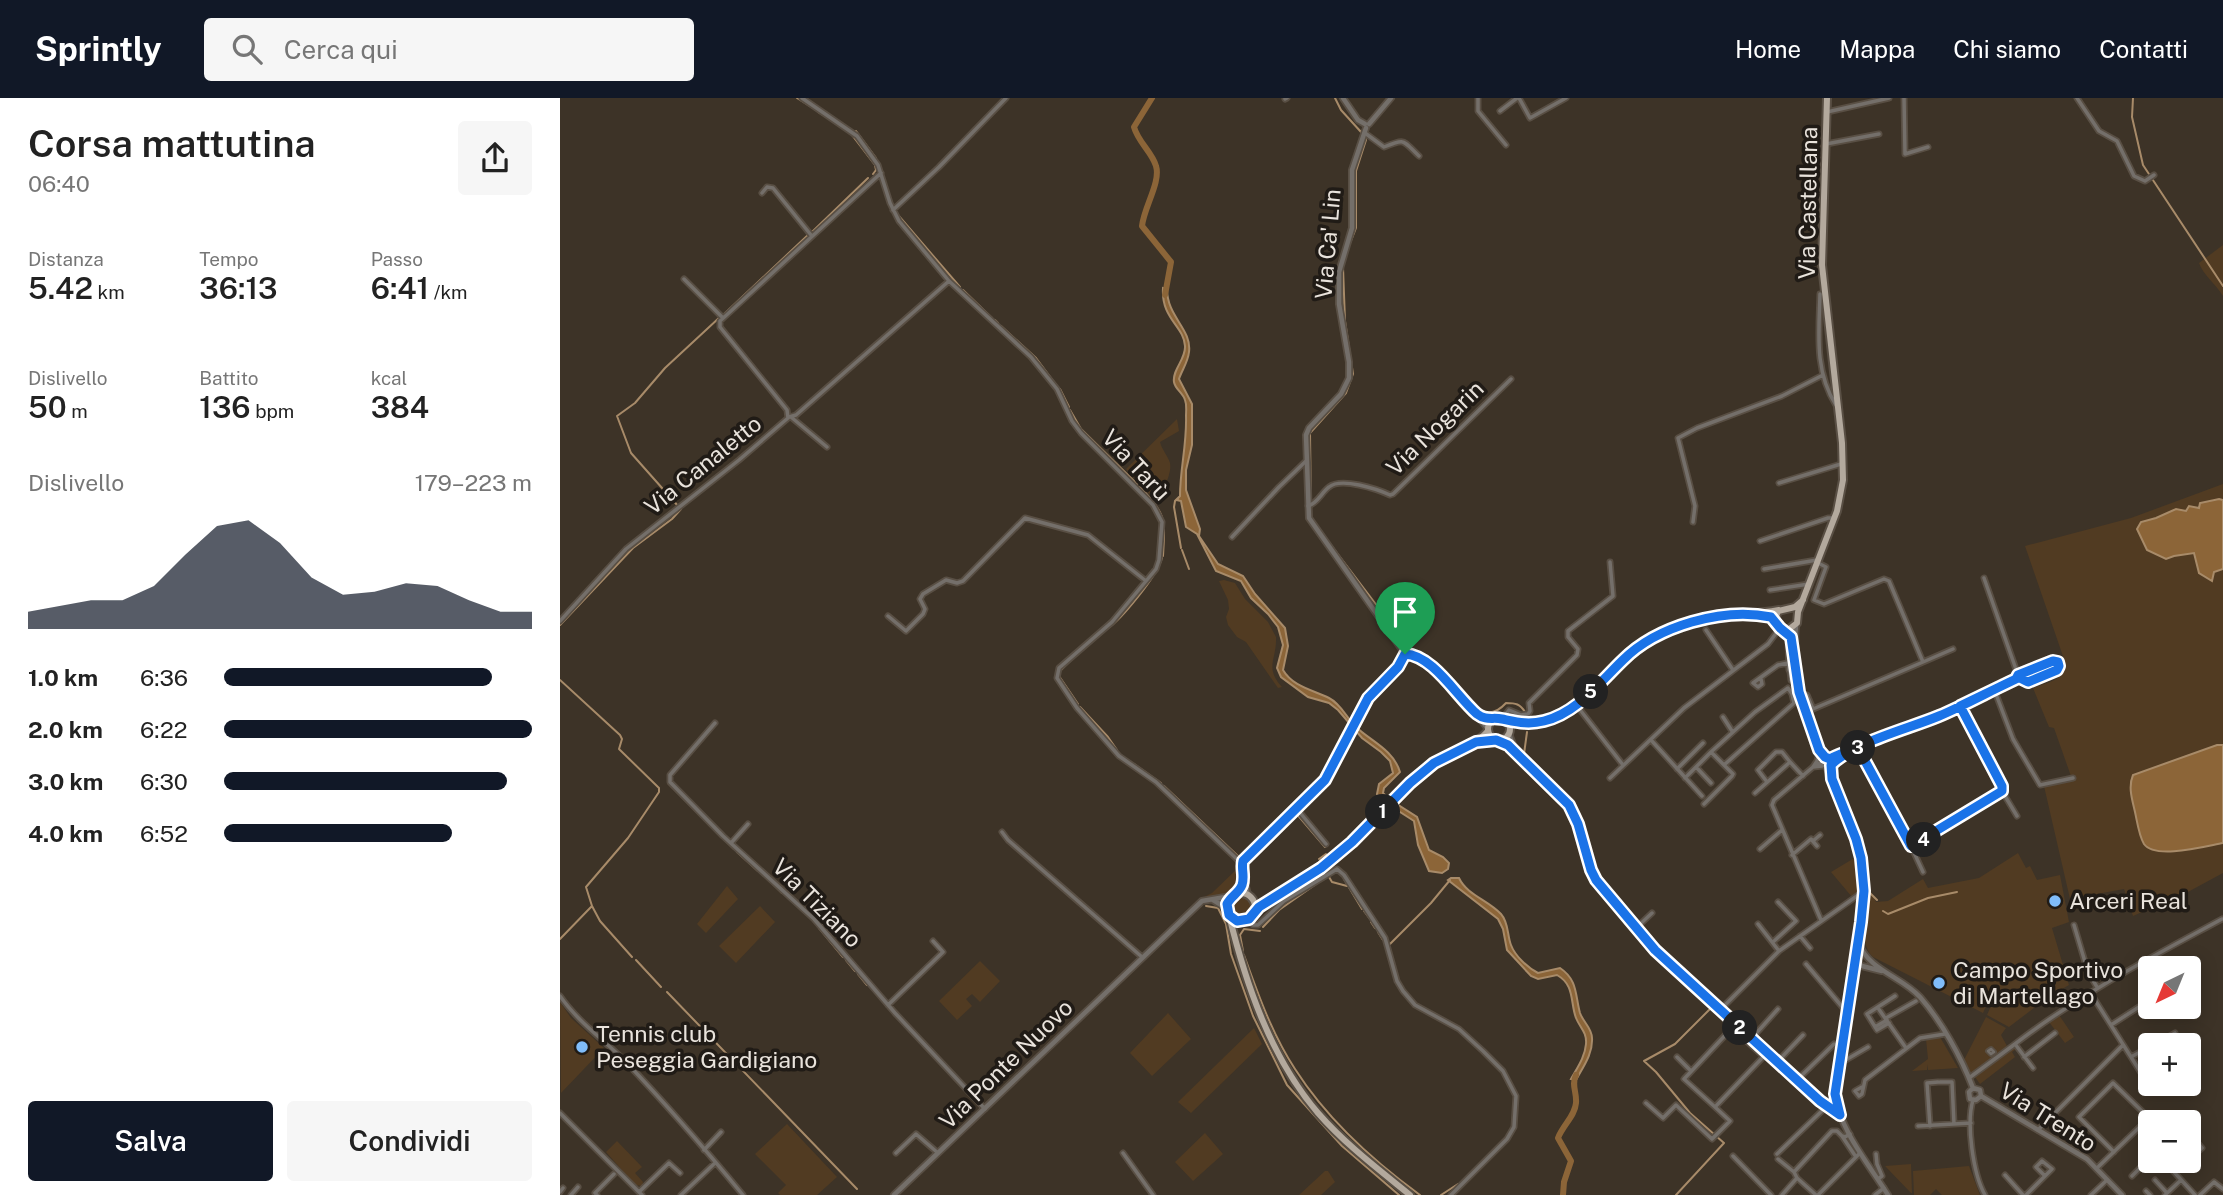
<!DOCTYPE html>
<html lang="it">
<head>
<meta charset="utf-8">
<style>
  body { margin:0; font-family:"Public Sans",sans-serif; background:#f6f6f6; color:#222; height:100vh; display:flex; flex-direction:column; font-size:26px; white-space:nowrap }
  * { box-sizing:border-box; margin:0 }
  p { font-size:23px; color:#767676 }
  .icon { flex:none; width:38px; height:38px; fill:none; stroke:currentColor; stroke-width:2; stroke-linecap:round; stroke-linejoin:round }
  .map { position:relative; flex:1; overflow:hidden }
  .side { display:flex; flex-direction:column; background:#fff; width:560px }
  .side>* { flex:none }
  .needle { width:46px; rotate:223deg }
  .controls { position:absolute; left:1578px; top:858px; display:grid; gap:14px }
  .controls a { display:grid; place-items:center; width:63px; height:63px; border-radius:7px; background:#fff; box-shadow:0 4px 18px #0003; font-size:35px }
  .pin { position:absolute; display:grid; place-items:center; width:60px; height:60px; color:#fff; margin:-72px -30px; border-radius:50% 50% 50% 0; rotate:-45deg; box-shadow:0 0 7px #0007 }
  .pin .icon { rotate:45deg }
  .km { position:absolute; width:35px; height:35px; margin:-18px; border-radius:50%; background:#222; color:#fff; font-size:19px; line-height:35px; text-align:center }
  .round { display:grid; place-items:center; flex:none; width:74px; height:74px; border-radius:7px; background:#f6f6f6 }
  .overview { display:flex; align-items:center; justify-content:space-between; height:119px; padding:0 28px }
  h1 { font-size:38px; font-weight:600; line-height:52px }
  .stats { display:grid; grid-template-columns:repeat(3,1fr); gap:10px; height:119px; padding:7px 28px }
  .stats div { display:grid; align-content:center }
  .stats b { font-size:30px; font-weight:600 }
  .stats small { font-size:19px; font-weight:400 }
  .stats p { font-size:19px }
  .chart { height:196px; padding:14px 28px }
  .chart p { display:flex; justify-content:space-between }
  .chart svg { width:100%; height:126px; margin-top:7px; fill:#111827; opacity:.7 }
  .action { display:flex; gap:14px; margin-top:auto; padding:14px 28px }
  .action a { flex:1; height:80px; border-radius:7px; background:#111827; color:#fff; font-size:28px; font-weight:600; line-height:80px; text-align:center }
  .action a+a { background:#f6f6f6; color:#222 }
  ul { padding:0 28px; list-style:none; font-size:23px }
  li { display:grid; grid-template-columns:112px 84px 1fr; align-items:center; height:52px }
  li i { height:18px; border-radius:9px; background:#111827 }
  header { display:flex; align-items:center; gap:42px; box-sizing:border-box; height:98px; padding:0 35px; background:#111827; color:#fff }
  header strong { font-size:33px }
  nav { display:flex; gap:38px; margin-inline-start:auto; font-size:24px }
  .search { width:490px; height:63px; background:#f6f6f6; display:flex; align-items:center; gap:18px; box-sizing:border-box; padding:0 24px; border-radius:7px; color:#767676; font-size:26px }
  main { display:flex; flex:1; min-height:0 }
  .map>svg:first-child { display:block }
</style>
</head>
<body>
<header>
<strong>Sprintly</strong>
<div class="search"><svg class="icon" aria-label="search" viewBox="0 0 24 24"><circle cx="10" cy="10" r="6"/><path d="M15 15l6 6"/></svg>Cerca qui</div>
<nav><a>Home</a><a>Mappa</a><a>Chi siamo</a><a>Contatti</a></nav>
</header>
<main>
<section class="side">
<div class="overview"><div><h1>Corsa mattutina</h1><p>06:40</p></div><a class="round"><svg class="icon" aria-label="share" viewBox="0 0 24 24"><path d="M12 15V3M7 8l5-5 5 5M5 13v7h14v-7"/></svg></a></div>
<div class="stats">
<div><p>Distanza</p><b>5.42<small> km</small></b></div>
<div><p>Tempo</p><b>36:13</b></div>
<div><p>Passo</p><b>6:41<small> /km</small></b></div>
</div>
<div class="stats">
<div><p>Dislivello</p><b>50<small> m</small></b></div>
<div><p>Battito</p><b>136<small> bpm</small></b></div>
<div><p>kcal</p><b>384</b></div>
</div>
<div class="chart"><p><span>Dislivello</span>179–223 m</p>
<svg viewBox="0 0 160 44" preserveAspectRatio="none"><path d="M0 44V38L10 36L20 34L30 34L40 29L50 18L60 8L70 6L80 14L90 26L100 32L110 31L120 28L130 29L140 34L150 38L160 38V44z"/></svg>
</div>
<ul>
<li><b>1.0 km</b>6:36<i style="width:87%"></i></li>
<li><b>2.0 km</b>6:22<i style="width:100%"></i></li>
<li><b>3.0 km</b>6:30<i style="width:92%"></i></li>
<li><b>4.0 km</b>6:52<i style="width:74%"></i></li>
</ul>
<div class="action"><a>Salva</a><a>Condividi</a></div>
</section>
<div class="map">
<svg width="1663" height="1097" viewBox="0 0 1663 1097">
  <rect width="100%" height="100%" fill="#3d3327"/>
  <path fill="#513b22" d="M1663 147V198C1656 186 1643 177 1639 165Z
    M617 321 619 333 600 344C602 352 608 358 610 365 612 376 603 395 594 401L566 371Z
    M1663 386V775L1626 795 1573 818 1564 791 1510 801 1484 688 1512 681 1494 630 1489 629 1473 590C1488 584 1505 583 1505 564L1465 448 1571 420Z
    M664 482 675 485 685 501 708 524 716 539C717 562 704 569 722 589L718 590 686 544 677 539 668 527 666 519 669 511 668 502 659 483Z
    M1458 755 1466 770 1470 768 1477 782 1500 777 1509 824 1492 830 1509 887 1487 900 1449 929 1427 917 1431 908 1427 906 1423 915 1313 859C1297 844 1308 816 1308 795L1312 796 1316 804 1328 803 1363 781 1368 790 1419 780Z
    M1296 759 1299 794 1292 799 1271 774Z
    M678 770 681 780 678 790 666 797 644 799 652 795Z
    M167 788 178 801 146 835 137 826Z
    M667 809a13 13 0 1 1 26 0a13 13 0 1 1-26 0Z
    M200 808 215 824 176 865 159 848Z
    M420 863 440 883 420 904 412 896 406 901 412 908 397 922 379 903Z
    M0 904 11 920 44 950 1 995Z
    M608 915 631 941 592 978 570 955Z
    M1499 917 1514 939 1505 945 1489 924Z
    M1426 919 1446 930 1441 937 1447 948 1409 977 1403 965 1404 962Z
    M694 930 702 946 631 1015 618 1004Z
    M1380 939 1398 970 1368 972 1367 966V972L1352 973 1368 961 1366 941Z
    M1454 949 1456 951 1452 954 1455 959 1420 986 1415 979Z
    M227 1026 277 1079 257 1097H220L218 1095 226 1087 195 1056Z
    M645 1035 663 1056 633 1083 615 1064Z
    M57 1043 82 1069 75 1075 83 1084 82 1088 75 1087 46 1054Z
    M1351 1066 1352 1095H1351L1325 1068Z
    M1409 1068 1420 1097H1382L1376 1091 1370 1097H1354L1353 1073Z
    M765 1073H768L775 1084 761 1097H739Z"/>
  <path fill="#8c6538" stroke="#a88b69" stroke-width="2" d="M603 190 607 191C607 219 632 231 629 254 628 264 622 272 619 281L632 306V347L626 372V392L640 431 639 438 658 466 683 478 695 496 725 530 728 548 723 572C733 589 753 592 769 600 781 606 786 619 795 628 810 643 833 651 840 674L824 690 823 695 829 701 857 719 869 752 883 759 889 765 888 771 882 775 869 773 858 747 854 723 820 701 817 696 819 686 833 675 830 663 821 654 802 640 778 612 769 605 748 599 721 579 717 570 723 547 718 529 708 516 691 500 681 483 656 473 637 436 626 429 621 403 616 402 620 398C620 371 627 346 626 318 626 313 627 307 625 302 623 295 615 291 614 284 612 272 626 261 625 248 624 228 601 221 603 190Z
    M1659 401 1663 402V471L1654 474 1652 483 1639 475 1634 455 1614 458 1606 461 1587 452 1577 431 1581 424 1596 420 1616 411 1626 413 1629 408 1639 410 1640 405Z
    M1657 647H1663V745C1646 748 1595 762 1584 746 1579 738 1577 723 1575 714 1572 701 1568 689 1573 677Z
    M891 780H899C907 797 928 802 941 816 949 825 947 837 951 847 955 858 968 870 978 875L1000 870C1018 882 1015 897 1020 915 1023 924 1032 930 1032 940 1033 956 1023 969 1016 982L1011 981C1017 970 1025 959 1026 946 1027 934 1020 930 1016 920 1010 904 1015 887 997 877L978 881 971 878 947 852 943 831 938 821 893 786 888 782Z"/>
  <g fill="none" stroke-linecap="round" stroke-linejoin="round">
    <path stroke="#a88b69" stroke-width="2" d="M237 0 256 12
      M775 0 781 12 801 34
      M1573 0 1572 19 1583 67 1663 188
      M258 14 276 25
      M296 33 316 60
      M292 37 315 67 316 72 313 76
      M338 117 400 189
      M252 134 308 80
      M787 153 796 130V73L806 42 805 38
      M403 192 432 220
      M163 217 248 137
      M435 222 438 225
      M441 228 476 260 497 288
      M500 291 509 309
      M510 312 521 331 577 386
      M580 389C607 417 605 421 603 458
      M618 401 615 403 614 409 621 450
      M118 408 71 355 57 318 75 305 105 270 160 219
      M751 413 750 335 786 295 793 276 785 223 783 169
      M758 430 821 513
      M622 452 629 471
      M822 515 847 549 870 564 891 584
      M0 527 73 450 112 421 121 411
      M547 531C562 521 597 478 602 460
      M500 573 513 560
      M499 578 518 606
      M0 582 60 637 62 641 59 651 99 690V694L68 740 26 789 32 808 0 841
      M897 590C912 606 926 627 946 605 956 605 960 606 965 614
      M520 609 548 639 557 652
      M967 634 964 656 977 669
      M574 666 601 685
      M108 685 151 728
      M604 688 680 760 692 749
      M736 715 765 749
      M1018 719 1024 729 1037 778 1107 859
      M717 726 732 712
      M162 739 174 751
      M177 754 198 773
      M759 761 766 756
      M769 779 772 784 787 788
      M784 781 802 811
      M213 786 222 795
      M1309 794 1317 802
      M32 808 40 823 72 859
      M646 808 658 810 666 826 671 856 693 918 727 987 782 1048 839 1097
      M804 813 810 821
      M1323 813 1328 816 1368 800 1397 794
      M811 824 815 830
      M703 829 719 812 759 784
      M259 830 283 859
      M818 834 823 842
      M830 846 871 805 890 782
      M683 853 680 837 684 831 700 833
      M684 857C698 896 712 936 735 971 767 1021 812 1062 860 1097
      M76 862 101 889
      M286 862 295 873
      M298 876 307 887
      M107 894 297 1091
      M881 1097 898 1086
      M1116 1097 1164 1045 1130 1015 1096 974 1084 963 1115 946 1151 910"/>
    <path stroke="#8c6538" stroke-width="6" d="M592 0 574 29C578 44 592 54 596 68 601 84 584 109 582 128L611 164 605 197
      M1003 1097 1004 1084 1011 1063 998 1040C1003 1027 1015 1018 1016 1005 1017 994 1011 987 1016 977"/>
    <defs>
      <path id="pedestrian" d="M1431 951 1434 954 1431 956 1428 953Z"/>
      <path id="minor" d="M242 0 297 38 318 67 330 105 339 123 389 183 471 259 497 291 512 323 521 335 593 407 602 424 599 462 596 471 552 524 499 570 497 580 517 610 559 658 596 684 682 766
        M918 0V13L946 47
        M959 0 970 20 1006 0
        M1344 0 1345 56 1368 49
        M1517 0 1539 33 1557 43 1574 78 1585 83 1594 77
        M725 1 727 0
        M940 13 957 0
        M1267 14 1329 0
        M805 35 824 49C846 40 842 42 859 58
        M1266 46 1319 36
        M202 95 207 89 213 90 251 137
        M333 112 379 69 446 0
        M124 181 163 220
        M1260 196C1259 234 1254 273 1276 307
        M229 319 236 317 389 183
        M231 319 267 349
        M1219 385 1281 366
        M748 408C758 405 761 395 769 389 781 379 817 391 830 397L833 396 951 281
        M1133 424 1135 408 1118 340 1137 330 1222 298 1263 277
        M672 439 719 389 746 363
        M1200 443 1268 420H1275
        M1204 471 1257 462
        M1210 492 1249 486
        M328 518 346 533 363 516 365 511 360 501 363 496 386 482 397 485 403 483 465 420 528 437 586 483
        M0 523 66 451 179 362 228 320 227 312 160 229V223L321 75
        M1146 532 1173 572
        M1228 542 1229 572 1230 574H1235
        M1363 564 1393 551
        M1230 573 1231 582
        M1458 579 1468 584 1497 572 1499 566 1493 563 1458 577
        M1201 581 1202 586 1198 589 1193 585 1218 567 1228 565
        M1434 591 1453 641 1480 687 1513 680
        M1232 596 1234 605 1164 667 1151 654 1195 614 1228 590 1232 596 1239 594
        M1241 597H1247L1253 611
        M1021 613 1063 667
        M1246 614 1363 564 1329 483 1324 481 1264 506 1254 502 1266 469 1258 465
        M1163 619 1172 633
        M942 621 949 612 961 617 968 616 970 613 969 605 1017 557 1018 551 1008 539V533L1053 498 1050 464
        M155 625 110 677V684L163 738 254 821 335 915 425 1011
        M1091 642 1142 698
        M1298 651 1348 746 1354 748 1442 693V688L1400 608
        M1259 655 1257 663 1253 669 1214 702 1212 707 1261 822
        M1255 666 1272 665 1283 657
        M1136 669 1151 685
        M1253 669 1262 668 1278 657 1378 618 1456 581 1458 577 1424 480
        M1117 671 1143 645
        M1050 680 1124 610 1208 546 1220 530
        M1125 680 1151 654
        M1207 684 1198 672 1216 654H1222L1230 664
        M1442 693 1457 718
        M1195 695 1230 664 1243 678
        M1144 706 1172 678 1173 676 1164 667
        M737 711 766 746
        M442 734 448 742 582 859
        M1253 743 1260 737
        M171 745 188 726
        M1351 748 1363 774
        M1200 751 1222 732
        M1232 757 1251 741 1257 748
        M689 821 693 827H698L724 803 777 771 784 777 825 840 837 883 843 893 855 907 899 931 923 953 943 973 956 998 954 1029 947 1041 891 1097
        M1198 826 1219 853
        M1514 827 1528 874 1537 889
        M1076 830 1092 815
        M1240 838 1250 850
        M1213 844 1236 823 1218 804
        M1246 866 1284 911
        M1530 894 1588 986
        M0 898C18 924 43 941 65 963 106 1006 145 1051 183 1097
        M328 907 383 854 373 843
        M1318 910 1346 950
        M1160 912 1219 853 1304 793
        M1326 920 1356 903
        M1329 925 1317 932 1307 916 1335 898
        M1551 927 1582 907
        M1315 929 1327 922
        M1192 940 1218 911
        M1594 947 1615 935
        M1117 959 1131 973
        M1464 959 1495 935
        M1571 959 1591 948
        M1218 963 1243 937
        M1281 963H1284L1308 949
        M1473 970 1455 946C1520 896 1590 860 1662 821
        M1409 980 1455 946
        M1237 982 1274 946
        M1380 984H1392L1394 1026
        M1627 985 1628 987
        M1299 998 1302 996 1305 982 1360 940 1385 936
        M1299 998 1295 993 1302 989
        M1413 1002C1406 1025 1413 1076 1425 1097
        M1086 1005 1103 1020 1116 1007 1152 1041 1170 1023 1155 1009 1207 955
        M1155 1009 1124 981 1172 930 1203 958
        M0 1015 82 1097
        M1358 1028 1411 1025
        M1370 1028 1367 985 1378 984
        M1478 1032 1563 947
        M1290 1036 1285 1039 1282 1038 1296 1059
        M144 1052 161 1034
        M336 1055 356 1036 378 1055
        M563 1055 593 1097
        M1217 1056 1267 1008
        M1316 1056 1317 1066 1322 1078 1318 1081
        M1173 1058 1211 1097
        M1218 1061 1234 1074
        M1603 1062 1635 1097
        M1629 1062 1642 1050 1635 1042
        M1537 1070 1589 1020 1553 985 1519 1019 1554 1054
        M1615 1075 1629 1062
        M1445 1077 1463 1097
        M1572 1078 1591 1059
        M1237 1080 1234 1074 1272 1033H1277L1282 1038
        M1595 1082 1607 1095
        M1586 1093 1590 1097
        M0 1094 3 1090
        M79 1094 109 1065 120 1075
        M11 1097 18 1089
        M37 1097 35 1095 54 1076
        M121 1097 155 1065
        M1222 1097 1237 1080 1256 1097
        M1258 1097 1300 1055
        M1315 1097 1324 1090
        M1466 1097 1492 1071 1482 1063 1476 1069 1485 1078
        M1531 1097 1547 1082
        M1605 1097 1621 1082
        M1640 1097 1654 1084 1663 1091"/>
      <path id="tertiary" d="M783 0 798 22 805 26
        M809 26 831 0
        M806 30 792 72V130L779 174V206L789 264V280L781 296 749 330 746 337 749 420 845 556
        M1236 527C1231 587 1250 634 1275 688 1285 711 1296 734 1301 759 1304 775 1304 792 1303 808L1275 996C1280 1033 1309 1066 1328 1097
        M845 556C872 557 912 610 928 631
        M919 617 934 622
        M949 636 954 649
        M940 643C958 652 1005 697 1014 715 1024 736 1024 761 1036 782L1095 851 1260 1003 1279 1017
        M677 795 683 780
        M688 797 681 768 683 763 765 683 808 600 838 569 845 556
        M653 802 666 810
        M1299 846C1309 872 1342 879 1360 899 1382 924 1401 959 1413 990
        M1296 863 1302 868 1322 873
        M1413 990 1409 994 1410 1001 1416 1002 1421 998
        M1413 990 1420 992 1421 998
        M1421 998 1527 1061 1562 1097
        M334 1097 642 803 671 798"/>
      <path id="primary" d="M1243 502 1235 509 1218 513 1215 521 1220 530 1228 532 1237 525 1238 514 1277 413 1283 382 1282 345 1262 167 1267 0
        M928 631a11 11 0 1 1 22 0a11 11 0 1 1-22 0Z
        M946 622C1024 637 1041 563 1103 534 1140 517 1180 519 1219 512
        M667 809a14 14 0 1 1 28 0a14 14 0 1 1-28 0Z
        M695 813 734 789 783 752 867 671C886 656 913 651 928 633
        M669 817C686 887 711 960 758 1015 785 1046 818 1071 850 1097"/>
    </defs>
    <use href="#pedestrian" stroke="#594f44" stroke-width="6"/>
    <use href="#minor" stroke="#594f44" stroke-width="7"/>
    <use href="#tertiary" stroke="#594f44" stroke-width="8"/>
    <use href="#primary" stroke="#594f44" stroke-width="10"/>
    <use href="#pedestrian" stroke="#746f6a" stroke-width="2.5"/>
    <use href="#minor" stroke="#746f6a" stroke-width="3.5"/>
    <use href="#tertiary" stroke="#746f6a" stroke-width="4.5"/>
    <use href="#primary" stroke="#b3a99d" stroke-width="6"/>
  </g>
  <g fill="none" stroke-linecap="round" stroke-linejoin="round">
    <defs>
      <path id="route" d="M845 556 838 569 808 600 765 682 683 763C681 771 685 778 682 787 679 795 671 798 667 806L669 817 677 823 689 821 699 809 761 770 792 744 850 685 874 665 916 644 936 642 948 647 1009 707 1018 726 1031 772 1036 782 1095 852 1260 1003 1280 1017 1275 996 1301 824 1304 793 1301 760 1296 741 1272 681 1271 667C1294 644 1348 631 1379 618 1405 607 1430 593 1456 581L1458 579 1468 584 1497 572 1499 568 1498 564 1493 563 1458 577 1456 581 1400 608 1442 688V693L1351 748 1298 650C1289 653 1279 656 1270 661L1265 659 1259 652 1239 594 1231 539 1220 530 1211 519C1163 509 1097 528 1063 562 1039 585 1017 615 984 623 968 627 957 624 942 621 933 619 926 623 917 616 897 599 873 557 845 556"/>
    </defs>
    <use href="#route" stroke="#fff" stroke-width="14"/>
    <use href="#route" stroke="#1a73e8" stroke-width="9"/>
  </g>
  <g fill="#80bdfa" stroke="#201b16" stroke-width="2.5">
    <circle cx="1495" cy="803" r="7"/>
    <circle cx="1379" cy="885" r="7"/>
    <circle cx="22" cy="949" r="7"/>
  </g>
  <g text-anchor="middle" stroke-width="7" stroke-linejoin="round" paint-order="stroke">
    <g font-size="23" fill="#e9e3dc" stroke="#201b16">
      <text transform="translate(1248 105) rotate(-89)" y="8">Via Castellana</text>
      <text transform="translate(768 146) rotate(-85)" y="8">Via Ca' Lin</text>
      <text transform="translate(875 330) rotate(-44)" y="8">Via Nogarin</text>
      <text transform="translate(143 367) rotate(-39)" y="8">Via Canaletto</text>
      <text transform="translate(576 367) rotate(47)" y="8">Via Tarù</text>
      <text transform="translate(257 805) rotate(45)" y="8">Via Tiziano</text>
      <text transform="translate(446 966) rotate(-44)" y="8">Via Ponte Nuovo</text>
      <text transform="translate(1488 1019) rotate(32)" y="8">Via Trento</text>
    </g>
    <g font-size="23" fill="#e9e3dc" stroke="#201b16" text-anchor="start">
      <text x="1509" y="811">Arceri Real</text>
      <text x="1393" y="880">Campo Sportivo<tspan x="1393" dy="26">di Martellago</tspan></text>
      <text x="36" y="944">Tennis club<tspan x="36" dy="26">Peseggia Gardigiano</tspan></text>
    </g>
  </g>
</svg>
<div class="controls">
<a><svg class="needle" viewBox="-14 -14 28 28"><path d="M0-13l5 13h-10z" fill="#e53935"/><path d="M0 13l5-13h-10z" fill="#767676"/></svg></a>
<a>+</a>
<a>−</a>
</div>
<div class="pin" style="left:845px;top:556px;background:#1e9e55"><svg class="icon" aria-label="arrive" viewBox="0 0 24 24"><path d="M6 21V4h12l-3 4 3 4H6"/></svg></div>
<b class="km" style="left:823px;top:714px">1</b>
<b class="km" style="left:1180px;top:930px">2</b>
<b class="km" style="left:1298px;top:650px">3</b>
<b class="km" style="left:1364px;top:742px">4</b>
<b class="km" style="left:1031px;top:594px">5</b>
</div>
</main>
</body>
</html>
